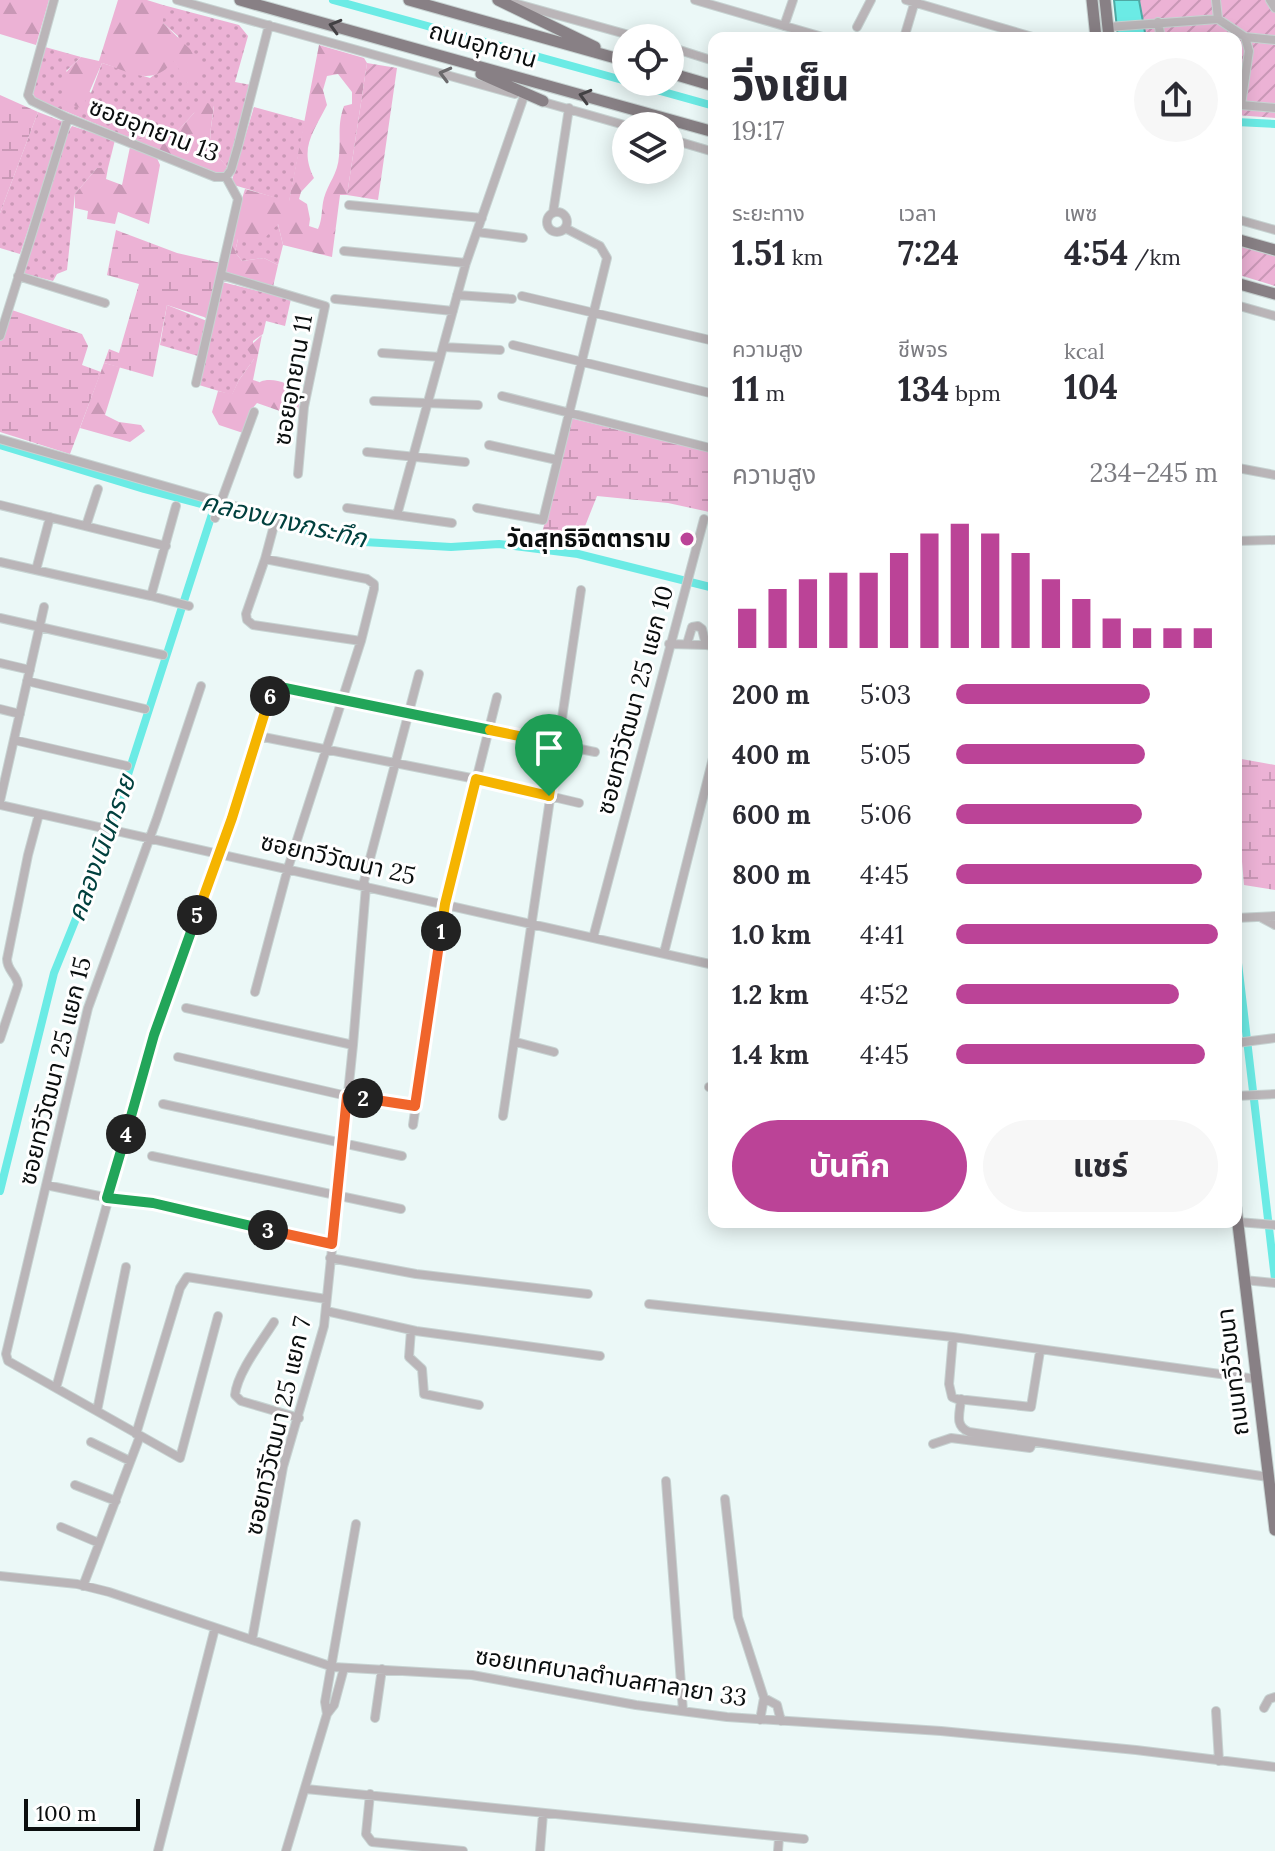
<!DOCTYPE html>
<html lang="th">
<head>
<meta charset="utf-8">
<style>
  body { margin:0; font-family:Lora,"Noto Sans Thai",serif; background:#f7f7f7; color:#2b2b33; height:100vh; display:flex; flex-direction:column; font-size:30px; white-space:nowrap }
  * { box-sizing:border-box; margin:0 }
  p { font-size:26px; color:#7c7c81 }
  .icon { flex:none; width:44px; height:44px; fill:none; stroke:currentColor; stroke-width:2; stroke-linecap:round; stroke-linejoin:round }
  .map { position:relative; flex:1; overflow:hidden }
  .panel { position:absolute; left:708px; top:32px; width:534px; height:1196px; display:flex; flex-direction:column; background:#fff; border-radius:16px; box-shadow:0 4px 20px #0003 }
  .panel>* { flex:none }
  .buttons { position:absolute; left:612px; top:24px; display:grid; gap:16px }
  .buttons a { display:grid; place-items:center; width:72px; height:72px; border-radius:50%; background:#fff; box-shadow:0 4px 20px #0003; font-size:40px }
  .scale { position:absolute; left:24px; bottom:20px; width:116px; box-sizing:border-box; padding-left:8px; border:4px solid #0a0e0e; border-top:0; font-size:22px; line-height:28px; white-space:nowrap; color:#0a0e0e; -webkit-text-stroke:6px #fff; paint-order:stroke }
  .pin { position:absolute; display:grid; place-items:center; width:68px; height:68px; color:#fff; margin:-82px -34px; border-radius:50% 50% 50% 0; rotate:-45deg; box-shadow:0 0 8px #0007 }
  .pin .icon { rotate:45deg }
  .km { position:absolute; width:40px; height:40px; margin:-20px; border-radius:50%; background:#222; color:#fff; font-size:22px; line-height:40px; text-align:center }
  .round { display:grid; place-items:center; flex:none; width:84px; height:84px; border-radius:42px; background:#f7f7f7 }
  .summary { display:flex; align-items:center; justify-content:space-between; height:136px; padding:0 24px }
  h1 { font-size:44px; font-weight:700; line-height:60px }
  .stats { display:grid; grid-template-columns:repeat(3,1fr); gap:12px; height:136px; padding:8px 24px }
  .stats div { display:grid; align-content:center }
  .stats b { font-size:34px; font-weight:700 }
  .stats small { font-size:22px; font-weight:400 }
  .stats p { font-size:22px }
  .chart { height:224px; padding:16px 24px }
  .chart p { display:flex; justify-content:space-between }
  .chart svg { width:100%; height:144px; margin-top:8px; stroke:#bb4397; stroke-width:6 }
  .button { display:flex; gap:16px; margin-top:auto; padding:16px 24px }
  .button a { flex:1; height:92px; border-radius:48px; background:#bb4397; color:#fff; font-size:32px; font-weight:700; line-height:92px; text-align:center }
  .button a+a { background:#f7f7f7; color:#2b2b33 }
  ul { padding:0 24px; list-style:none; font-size:26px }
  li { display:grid; grid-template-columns:128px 96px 1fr; align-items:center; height:60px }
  li i { height:20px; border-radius:10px; background:#bb4397 }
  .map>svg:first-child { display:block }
</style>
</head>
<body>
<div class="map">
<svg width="1275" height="1851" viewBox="0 0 1275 1851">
  <defs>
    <pattern id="grass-dots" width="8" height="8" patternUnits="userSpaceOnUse" patternTransform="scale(2)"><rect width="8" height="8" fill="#ecb2d5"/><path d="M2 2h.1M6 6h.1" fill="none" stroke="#c998b6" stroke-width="1.8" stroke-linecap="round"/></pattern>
    <pattern id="forest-firs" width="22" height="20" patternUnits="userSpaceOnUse" patternTransform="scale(2)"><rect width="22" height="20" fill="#ecb2d5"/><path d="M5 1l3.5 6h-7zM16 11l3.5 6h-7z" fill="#c998b6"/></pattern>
    <pattern id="wetland-marsh" width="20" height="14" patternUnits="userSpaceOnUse" patternTransform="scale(2)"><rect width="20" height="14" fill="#ecb2d5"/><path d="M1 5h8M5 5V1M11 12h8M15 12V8" fill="none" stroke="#c998b6"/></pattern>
    <pattern id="garden-furrows" width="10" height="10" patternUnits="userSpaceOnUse" patternTransform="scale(2)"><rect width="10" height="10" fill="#ecb2d5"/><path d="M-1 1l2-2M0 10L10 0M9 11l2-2" fill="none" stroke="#c998b6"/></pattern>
  </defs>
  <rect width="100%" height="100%" fill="#ebf8f7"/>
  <path fill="url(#grass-dots)" d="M163 5 239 25 248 36 235 82 251 85 228 168C205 143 210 138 214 106L194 113 174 135 135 140 36 99 32 92 45 47 81 57 66 71 91 93 102 63 150 78 174 60 188 83 178 36 163 23Z
    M254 107 305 121 289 202 234 185 232 180Z
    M38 112 64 122 20 254 0 248V213Z
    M72 126 115 140 108 168H97L75 194 67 270 57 274 53 281 22 273 67 133Z
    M278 224 283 245 278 265 264 258 242 261 235 252 238 239Z
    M222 282 291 299 285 326 266 321 263 334 253 341 254 359 239 380 232 395 199 385Z
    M167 305 207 321 198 356 160 345Z"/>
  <path fill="url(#forest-firs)" fill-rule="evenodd" d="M0 0H49L36 45 0 34Z
    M118 0H147L163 5V23L191 50 201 72 187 83 174 61C151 88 131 72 102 63L82 109 65 101C58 78 65 72 81 57L99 61Z
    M319 45 364 58 367 63 347 195H340L332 257 283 245 278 224 262 241 238 239 235 252 242 261 264 258 278 265 273 287 225 272 235 233 233 229 245 189 289 201ZM338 74 352 92V104L344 106C337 125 341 137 339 156 338 174 328 183 324 198 321 209 323 218 318 229L309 226 310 219 307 204 299 199 301 192 314 178C299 148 313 133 327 105L323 90 327 76Z
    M204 102 214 105C210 138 205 142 228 168L226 172 211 173 135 140 174 135Z
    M130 147 157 158 160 165 149 224 118 212 115 224 87 219 88 211 75 208V194L97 168H108L106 179 122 185Z
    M262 335 253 380C266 384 254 382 267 380 279 379 291 385 301 392L297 417 257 403 251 410 243 433 219 425 212 412 218 391 232 394 239 380 254 359 247 349Z
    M104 363 120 367 105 415 119 422 141 425 145 431 130 442 80 428Z"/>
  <path fill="url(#wetland-marsh)" d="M0 95 38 112 0 213Z
    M116 230 177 253 221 263 207 318 167 305 153 377 104 363 109 349 119 353 139 284 107 275Z
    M9 309 82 334 88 346 82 365 101 372 70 454 0 432V333Z
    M570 418 714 453V513L668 503 597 496 576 549 540 542Z
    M1236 758 1275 765V890L1244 885 1236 791Z"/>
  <path fill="url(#garden-furrows)" d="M1139 0H1275V118L1236 115V38H1146Z
    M367 63 397 68 378 200 347 195Z
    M1236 245 1275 256V286L1236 274Z"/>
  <path fill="#6bebe5" stroke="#4ea9a4" stroke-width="2" d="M1114 0H1139L1146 38H1118Z"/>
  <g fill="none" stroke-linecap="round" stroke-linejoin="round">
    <path stroke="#6bebe5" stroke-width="8" d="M333 0 626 81
      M628 82 714 106
      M1236 122 1275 124
      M0 445 144 489 285 526 364 542 451 547 499 544 578 554 714 588
      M1236 946 1275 1279
      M0 1191 54 973 103 852 214 508"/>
    <defs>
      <path id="minor" d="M54 0 28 95 32 101 68 118 215 177H226
        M177 0 515 94
        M695 0 826 38
        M906 0 1036 38
        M1216 0 1218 19
        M1270 0 1275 8
        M510 2 640 38
        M1158 22 1161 38
        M784 26 793 0
        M857 27 871 0
        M1108 27 1218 19 1245 37 1249 51 1241 105 1275 108
        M1245 37 1275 40
        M904 38 915 1
        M670 47 714 61
        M540 101 628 126
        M670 139 714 152
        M349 205 482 218
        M547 222a10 10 0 1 1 20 0a10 10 0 1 1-20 0Z
        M553 213 569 108
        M1236 219 1275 230
        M477 232 523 238
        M344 251 466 263
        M221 275 325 306 304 407 298 474
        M18 276 105 303
        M457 295 512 299
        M522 296 714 341
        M335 299 453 311
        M1236 305 1275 316
        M0 336 68 118
        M513 345 714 394
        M443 347 500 350
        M382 353 440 357
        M196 383 238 199 226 177 231 170 238 146 269 25
        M502 396 714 449
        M374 401 478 405
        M0 439 276 518 265 559
        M489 445 557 460
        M367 452 465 462
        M1238 468 1275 475
        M0 505 166 546
        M347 508 452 523
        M477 508 543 520 607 258 600 246 565 228
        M397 515 466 263 524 96
        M215 518 254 412
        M86 526 98 489
        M1236 541 1275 540
        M0 562 151 596 176 506
        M36 570 50 517
        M151 596 189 606
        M0 618 163 655
        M669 644 706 645
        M687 644 692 627 698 626 702 629 706 645 714 646
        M0 663 30 670
        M27 681 145 709
        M201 686 157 818 88 1008 6 1354 8 1361 180 1458 218 1316
        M0 709 20 714
        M258 736 476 779 579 803
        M14 740 127 766
        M0 801 44 607
        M0 805 714 965
        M363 885 419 674
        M1236 918 1275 916
        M1262 918 1275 925
        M593 938 704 519
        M664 953 714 754
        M255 992 288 868 361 641 374 589V584L367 579 265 559 246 614 247 620 253 625 361 641
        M186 1008 353 1045
        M0 1039 18 985C17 974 7 971 7 959L28 855 39 814
        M516 1042 554 1052
        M1236 1043 1275 1038
        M178 1057 347 1096 415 1106
        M709 1087 714 1088
        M1236 1096 1275 1094
        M163 1104 402 1156
        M503 1116 581 590
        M413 1125 445 904 497 697
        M152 1156 401 1209
        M46 1185 128 1202 153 1203 332 1244
        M1238 1222 1275 1225
        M330 1258 416 1274 588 1294
        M1244 1280 1275 1283
        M649 1304 953 1337 1256 1379
        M326 1311 416 1331 600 1356
        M274 1322C262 1341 237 1373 235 1395L241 1401 299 1418
        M411 1330 409 1357 422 1369 424 1394 479 1405
        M953 1337 949 1384 952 1397 957 1399 1031 1407 1040 1351
        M56 1388 154 1035 232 818 275 687 595 752
        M961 1399C960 1413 954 1426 969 1432L1268 1477
        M97 1411 126 1267
        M136 1434 180 1288 187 1277 326 1299
        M91 1442 130 1461
        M933 1444 951 1438 1030 1448 1033 1442
        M666 1481 683 1711
        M75 1485 116 1501
        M725 1499 738 1617 764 1698 760 1720
        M61 1527 99 1543
        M0 1576 77 1584 109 1592 333 1667 472 1675 636 1705 727 1717 941 1731 1136 1750 1275 1767
        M83 1586 140 1436
        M252 1640 283 1467 324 1326 353 1045 366 886
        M344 1668 334 1705 327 1714 325 1702 356 1524
        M764 1698 777 1705 781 1721
        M1264 1708 1269 1699 1275 1697
        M1216 1711 1219 1761
        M375 1718 382 1669
        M306 1789 804 1839
        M370 1794 366 1834 372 1842 463 1851
        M158 1851 215 1628
        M286 1851 327 1714
        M540 1851 543 1814
        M778 1851 779 1838"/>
      <path id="major" d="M240 0 714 132
        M409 0 626 61
        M498 0 595 47
        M1092 0 1096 38
        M1105 0 1109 38
        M670 73 714 86
        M481 74 543 101
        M1236 239 1275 250
        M1236 283 1275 294
        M1236 1208 1275 1530"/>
    </defs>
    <use href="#minor" stroke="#c7d3d2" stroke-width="10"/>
    <use href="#major" stroke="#c7d3d2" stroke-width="13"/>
    <use href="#minor" stroke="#bab5b8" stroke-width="8"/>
    <use href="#major" stroke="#888085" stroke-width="11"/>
  </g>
  <defs><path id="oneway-chevron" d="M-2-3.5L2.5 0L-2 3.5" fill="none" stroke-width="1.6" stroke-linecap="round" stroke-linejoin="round" transform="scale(2)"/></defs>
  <g stroke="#434144">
    <use href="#oneway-chevron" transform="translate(335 26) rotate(-164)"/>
    <use href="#oneway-chevron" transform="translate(585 96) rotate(-164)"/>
  </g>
  <use stroke="#6b6a6c" href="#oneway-chevron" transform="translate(445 74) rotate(-165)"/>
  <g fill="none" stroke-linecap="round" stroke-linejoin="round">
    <defs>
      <path id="split-1" d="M441 931 445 904 476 779 549 796"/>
      <path id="split-2" d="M363 1098 415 1106 441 931"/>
      <path id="split-3" d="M268 1230 332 1244 347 1096 363 1098"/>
      <path id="split-4" d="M126 1134 107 1198 153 1203 268 1230"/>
      <path id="split-5" d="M126 1134 154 1035 197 915"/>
      <path id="split-6" d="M197 915 232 818 270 696"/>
      <path id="split-7" d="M270 696 275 687H280L490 730"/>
      <path id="split-8" d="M490 730 557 744 549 796"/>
    </defs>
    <use href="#split-1" stroke="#fff" stroke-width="16"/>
    <use href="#split-2" stroke="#fff" stroke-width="16"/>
    <use href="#split-3" stroke="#fff" stroke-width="16"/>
    <use href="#split-4" stroke="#fff" stroke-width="16"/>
    <use href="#split-5" stroke="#fff" stroke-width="16"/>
    <use href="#split-6" stroke="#fff" stroke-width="16"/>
    <use href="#split-7" stroke="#fff" stroke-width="16"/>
    <use href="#split-8" stroke="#fff" stroke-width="16"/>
    <use href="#split-1" stroke="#f5b400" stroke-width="10"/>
    <use href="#split-2" stroke="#f0652b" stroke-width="10"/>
    <use href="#split-3" stroke="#f0652b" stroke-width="10"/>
    <use href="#split-4" stroke="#22a559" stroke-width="10"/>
    <use href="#split-5" stroke="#22a559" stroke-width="10"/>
    <use href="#split-6" stroke="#f5b400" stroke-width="10"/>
    <use href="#split-7" stroke="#22a559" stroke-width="10"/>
    <use href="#split-8" stroke="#f5b400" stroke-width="10"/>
  </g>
  <circle fill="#bb4397" stroke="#fff" stroke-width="3" cx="687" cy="539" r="8"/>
  <g text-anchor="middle" stroke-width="6" stroke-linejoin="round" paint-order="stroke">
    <g font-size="24" fill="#0a0e0e" stroke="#fff">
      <text transform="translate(483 45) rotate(16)" y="8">ถนนอุทยาน</text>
      <text transform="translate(154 130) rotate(21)" y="8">ซอยอุทยาน 13</text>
      <text transform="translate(293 380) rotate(-80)" y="8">ซอยอุทยาน 11</text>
      <text transform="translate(635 700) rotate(-75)" y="8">ซอยทวีวัฒนา 25 แยก 10</text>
      <text transform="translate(338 859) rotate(13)" y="8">ซอยทวีวัฒนา 25</text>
      <text transform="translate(55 1071) rotate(-76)" y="8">ซอยทวีวัฒนา 25 แยก 15</text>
      <text transform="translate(1233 1372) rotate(-97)" y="8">ถนนทวีวัฒนา</text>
      <text transform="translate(278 1426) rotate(-77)" y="8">ซอยทวีวัฒนา 25 แยก 7</text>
      <text transform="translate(611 1677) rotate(9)" y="8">ซอยเทศบาลตำบลศาลายา 33</text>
    </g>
    <g font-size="24" font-weight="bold" fill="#0a0e0e" stroke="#fff" text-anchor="end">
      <text x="671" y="547">วัดสุทธิจิตตาราม</text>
    </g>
    <g font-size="26" font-style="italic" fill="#01403e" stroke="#fff">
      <text transform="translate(284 520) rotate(13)" y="9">คลองบางกระทึก</text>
      <text transform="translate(101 848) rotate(-70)" y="9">คลองเนินทราย</text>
    </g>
  </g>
</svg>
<div class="buttons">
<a><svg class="icon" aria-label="locate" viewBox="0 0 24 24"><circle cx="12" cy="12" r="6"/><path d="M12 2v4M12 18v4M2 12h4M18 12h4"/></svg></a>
<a><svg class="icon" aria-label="layers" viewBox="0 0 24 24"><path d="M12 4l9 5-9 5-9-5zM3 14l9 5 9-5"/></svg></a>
</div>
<div class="scale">100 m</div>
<div class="pin" style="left:549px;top:796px;background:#1e9e55"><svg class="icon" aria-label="arrive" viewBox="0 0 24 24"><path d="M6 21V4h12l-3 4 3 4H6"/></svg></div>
<b class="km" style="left:441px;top:931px">1</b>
<b class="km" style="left:363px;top:1098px">2</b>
<b class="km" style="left:268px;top:1230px">3</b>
<b class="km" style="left:126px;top:1134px">4</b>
<b class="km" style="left:197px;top:915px">5</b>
<b class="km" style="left:270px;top:696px">6</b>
<section class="panel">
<div class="summary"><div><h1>วิ่งเย็น</h1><p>19:17</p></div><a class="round"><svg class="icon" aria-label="share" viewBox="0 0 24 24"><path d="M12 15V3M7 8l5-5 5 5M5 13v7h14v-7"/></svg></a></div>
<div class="stats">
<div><p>ระยะทาง</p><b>1.51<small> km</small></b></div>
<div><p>เวลา</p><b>7:24</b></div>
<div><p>เพซ</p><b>4:54<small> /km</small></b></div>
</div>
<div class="stats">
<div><p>ความสูง</p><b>11<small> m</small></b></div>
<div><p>ชีพจร</p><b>134<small> bpm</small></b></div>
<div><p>kcal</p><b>104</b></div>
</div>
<div class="chart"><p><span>ความสูง</span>234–245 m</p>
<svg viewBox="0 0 160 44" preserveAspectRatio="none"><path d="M5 44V32M15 44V26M25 44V23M35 44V21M45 44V21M55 44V15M65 44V9M75 44V6M85 44V9M95 44V15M105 44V23M115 44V29M125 44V35M135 44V38M145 44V38M155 44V38"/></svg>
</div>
<ul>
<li><b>200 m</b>5:03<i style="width:74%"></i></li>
<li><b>400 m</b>5:05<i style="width:72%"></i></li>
<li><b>600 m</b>5:06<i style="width:71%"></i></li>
<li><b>800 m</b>4:45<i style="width:94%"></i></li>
<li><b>1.0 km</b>4:41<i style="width:100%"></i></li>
<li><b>1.2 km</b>4:52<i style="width:85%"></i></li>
<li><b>1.4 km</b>4:45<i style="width:95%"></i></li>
</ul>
<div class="button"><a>บันทึก</a><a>แชร์</a></div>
</section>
</div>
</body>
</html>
